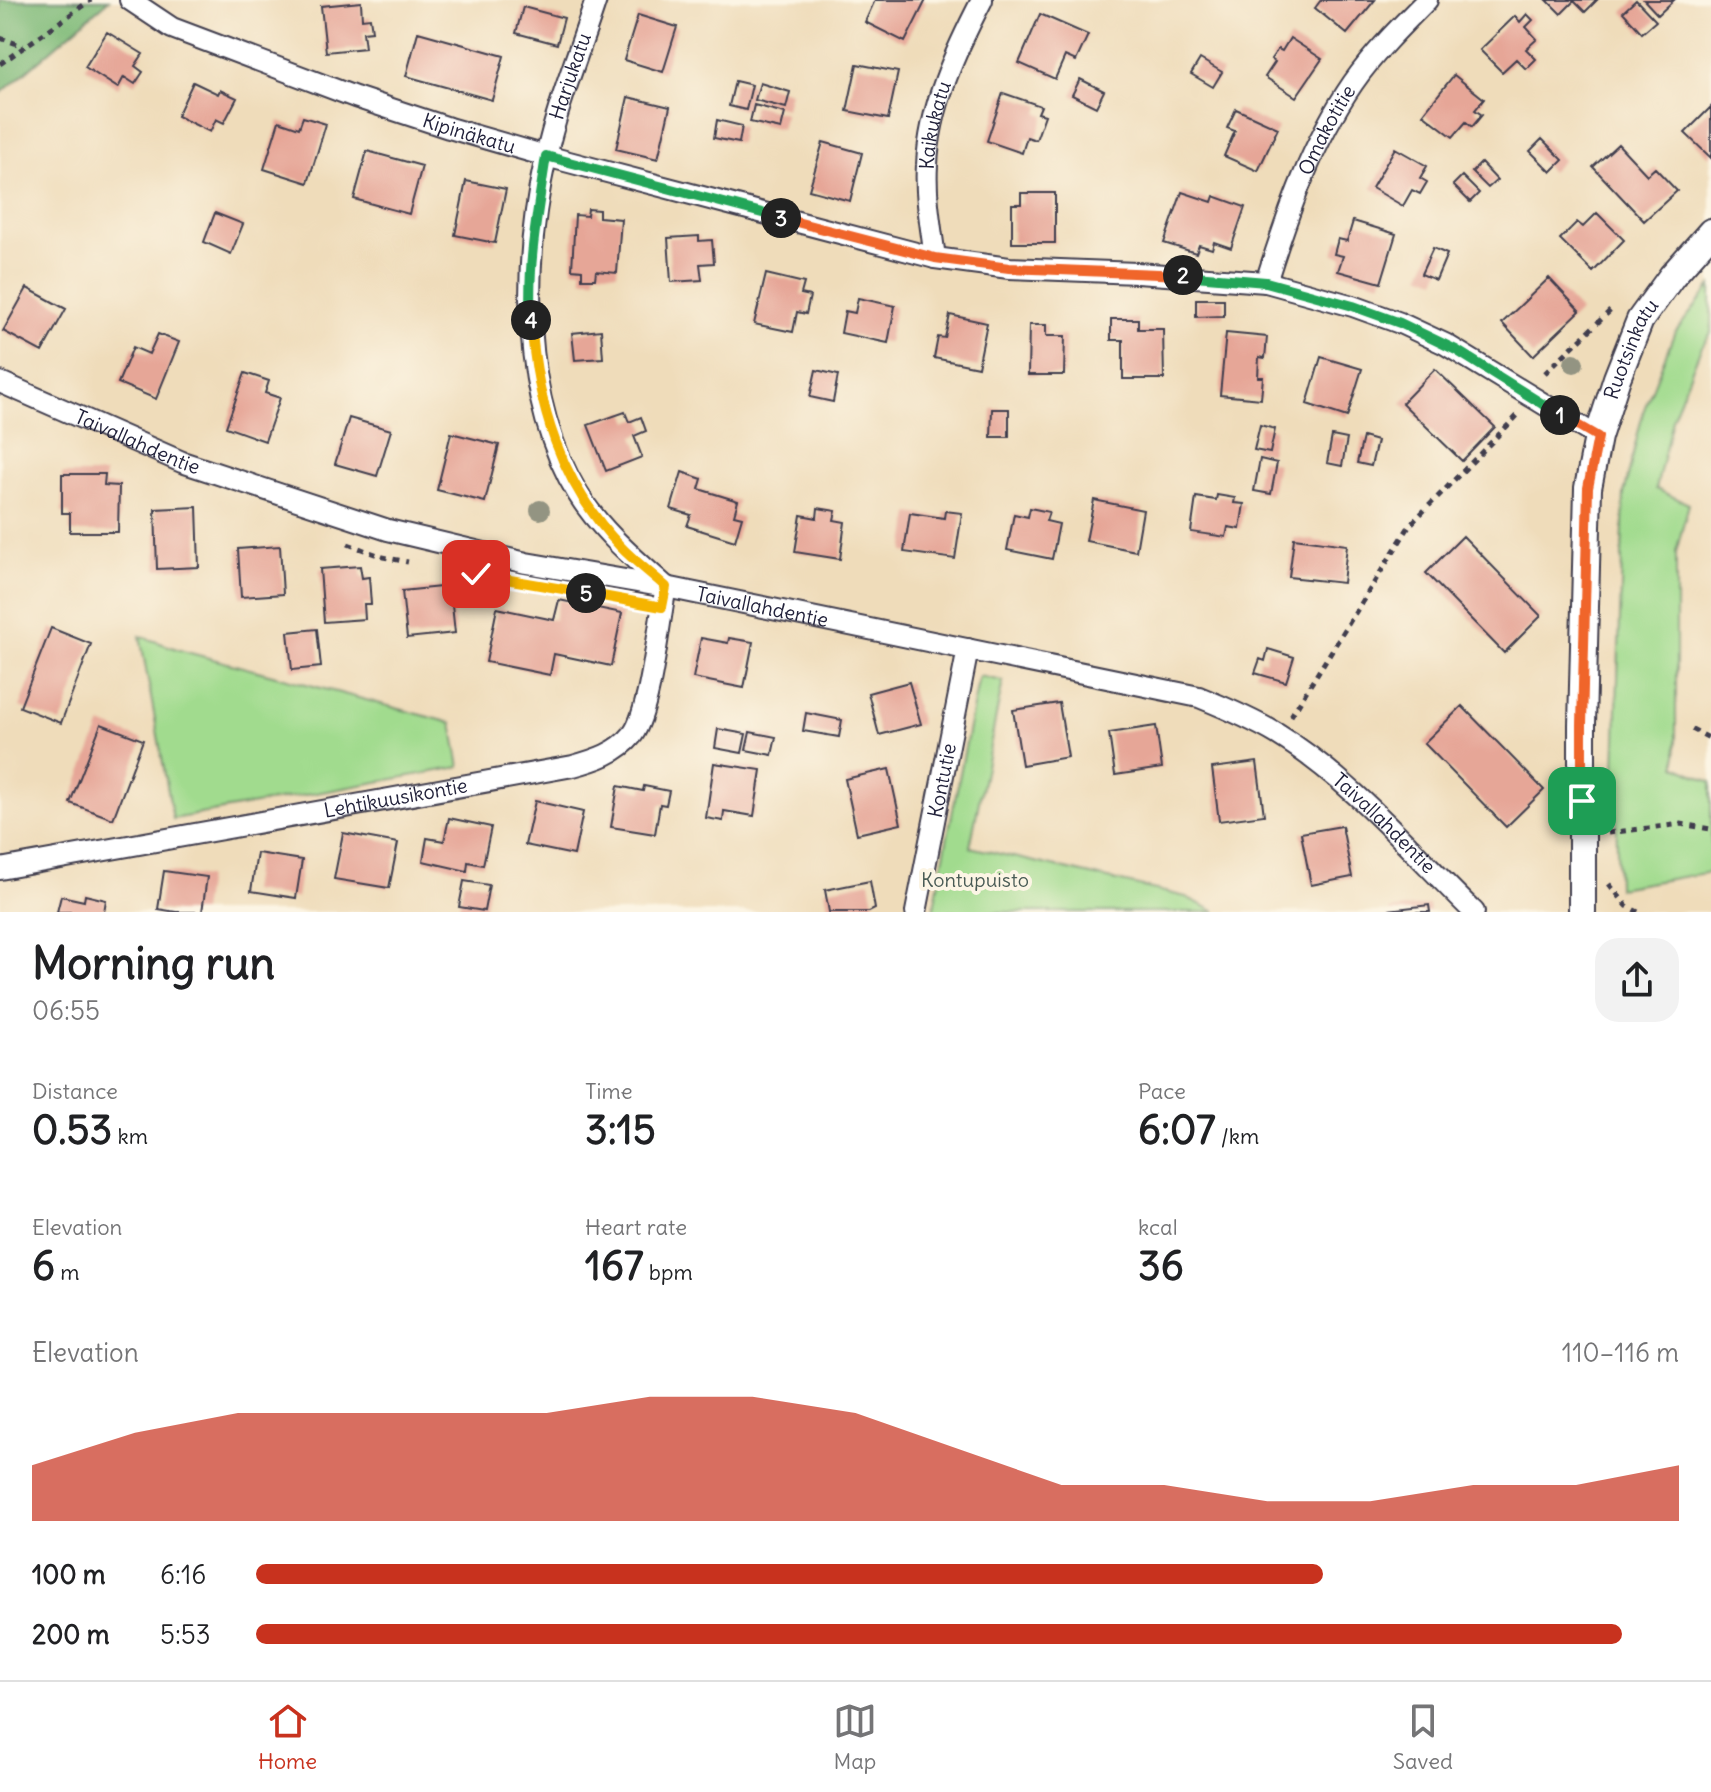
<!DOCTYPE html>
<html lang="en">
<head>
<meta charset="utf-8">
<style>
  body { margin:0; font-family:Delius,sans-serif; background:#f2f2f2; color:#202124; height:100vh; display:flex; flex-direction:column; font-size:30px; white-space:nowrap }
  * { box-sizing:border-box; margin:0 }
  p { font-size:26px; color:#757577 }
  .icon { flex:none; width:44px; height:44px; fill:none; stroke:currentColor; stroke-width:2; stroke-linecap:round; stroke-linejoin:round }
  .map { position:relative; height:912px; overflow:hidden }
  .panel { display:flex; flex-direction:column; background:#fff; flex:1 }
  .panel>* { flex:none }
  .pin { position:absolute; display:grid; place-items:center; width:68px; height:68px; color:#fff; margin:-34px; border-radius:16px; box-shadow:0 4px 12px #0006 }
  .km { position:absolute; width:40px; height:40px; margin:-20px; border-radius:50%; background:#222; color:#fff; font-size:22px; line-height:40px; text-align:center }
  .round { display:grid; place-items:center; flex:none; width:84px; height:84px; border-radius:24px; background:#f2f2f2 }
  .overview { display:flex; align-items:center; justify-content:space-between; height:136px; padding:0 32px }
  h1 { font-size:44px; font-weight:800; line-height:60px }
  .stats { display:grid; grid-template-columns:repeat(3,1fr); gap:12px; height:136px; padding:8px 32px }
  .stats div { display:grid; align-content:center }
  .stats b { font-size:40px; font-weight:800 }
  .stats small { font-size:22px; font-weight:400 }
  .stats p { font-size:22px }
  .chart { height:224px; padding:16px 32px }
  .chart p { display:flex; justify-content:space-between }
  .chart svg { width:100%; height:144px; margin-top:8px; fill:#c8321e; opacity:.7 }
  ul { padding:0 32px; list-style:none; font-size:26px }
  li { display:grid; grid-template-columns:128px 96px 1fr; align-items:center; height:60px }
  li i { height:20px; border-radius:10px; background:#c8321e }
  .tab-bar { display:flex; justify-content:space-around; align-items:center; height:112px; border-top:2px solid #e0e0e0; background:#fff; font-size:22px; color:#757577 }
  .tab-bar a { display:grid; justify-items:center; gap:4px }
  .tab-bar .current { color:#c8321e }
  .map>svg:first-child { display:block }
</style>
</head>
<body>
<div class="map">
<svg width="1711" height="912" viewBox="0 0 1711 912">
  <rect width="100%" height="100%" fill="#fcf5e5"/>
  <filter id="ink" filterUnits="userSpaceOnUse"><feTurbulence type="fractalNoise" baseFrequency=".0125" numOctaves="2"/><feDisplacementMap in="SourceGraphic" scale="16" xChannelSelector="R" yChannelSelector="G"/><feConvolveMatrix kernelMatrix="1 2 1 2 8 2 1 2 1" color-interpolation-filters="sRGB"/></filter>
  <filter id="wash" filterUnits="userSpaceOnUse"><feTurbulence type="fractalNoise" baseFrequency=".006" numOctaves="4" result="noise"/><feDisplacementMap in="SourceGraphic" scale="32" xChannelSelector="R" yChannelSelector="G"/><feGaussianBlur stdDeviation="1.8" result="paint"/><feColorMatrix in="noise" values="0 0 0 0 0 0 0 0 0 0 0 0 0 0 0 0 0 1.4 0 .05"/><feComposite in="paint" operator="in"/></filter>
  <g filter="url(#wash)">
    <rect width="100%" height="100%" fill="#efdcba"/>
    <path fill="#a1db8e" stroke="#627e64" stroke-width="2" d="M1711 286V333L1700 350 1672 419 1656 489 1689 504 1676 552V766L1711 782V872L1618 888 1615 771 1624 494 1643 412 1674 334Z
      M140 636 183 651 452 723 460 767 173 819Z
      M979 676 1003 681 970 847 1186 897 1216 912H933Z"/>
    <path fill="#80bb79" stroke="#516e5a" stroke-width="2" d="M0 0H109L0 94Z"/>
    <g id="blocks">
      <path fill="#e6a697" d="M875 0H926L905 42 865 22Z
        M1321 0H1375L1347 34 1315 8Z
        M1547 0H1597L1585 12 1574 1 1561 14Z
        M1636 0 1656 21 1642 33 1623 12Z
        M1644 0H1674L1658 15Z
        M361 2 362 19 370 18 372 31 363 32 365 48 326 52 321 6Z
        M523 7 564 18 557 44 516 33Z
        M1040 14 1088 35 1076 61 1065 56 1055 79 1019 63Z
        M1527 14 1533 20 1526 27 1537 39 1526 49 1536 59 1526 69 1516 59 1502 72 1480 50 1515 16 1520 22Z
        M638 15 677 27 663 72 624 60Z
        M107 32 143 54 135 66 143 72 135 84 124 77 118 88 85 67Z
        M418 32 504 56 492 100 406 76Z
        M1290 38 1322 59 1296 97 1265 77 1275 62 1271 59 1278 49 1282 51Z
        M1200 59 1222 72 1213 87 1191 74Z
        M857 64 898 72 888 119 847 111Z
        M1454 75 1484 99 1475 110 1482 115 1472 127 1466 122 1453 137 1423 114Z
        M1080 79 1104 91 1096 107 1072 95Z
        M735 81 752 85 746 110 729 106Z
        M193 82 218 94 220 90 237 98 224 123 216 119 210 132 177 116Z
        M760 83 790 92 786 108 755 100Z
        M1003 93 1041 106 1038 113 1045 115 1036 140 1027 137 1022 153 987 141Z
        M628 97 670 107 658 159 616 149Z
        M754 105 785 113 781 129 750 122Z
        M1711 107V158L1685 133Z
        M1236 109 1278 128 1258 171 1224 156 1235 131 1227 128Z
        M303 117 326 124 308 183 264 169 279 121 299 128Z
        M717 120 742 126 739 143 714 138Z
        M1542 139 1563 160 1551 172 1530 151Z
        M823 142 862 153 850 201 809 190Z
        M1618 144 1647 175 1655 168 1677 191 1644 221 1593 167Z
        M1395 148 1427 166 1420 178 1427 182 1420 194 1412 190 1403 206 1372 188Z
        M367 151 422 166 409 214 354 199Z
        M1481 163 1497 180 1488 188 1472 172Z
        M1462 176 1479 193 1470 202 1453 185Z
        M466 181 506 189 495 243 455 235Z
        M1182 192 1212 202 1214 196 1245 207 1231 248 1214 242 1212 249 1199 245 1196 253 1164 243Z
        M1021 193H1055V243H1012V204H1021Z
        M588 209 599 210V217L621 219 617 273 596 271 595 279H582V270L572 269 575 215 587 216Z
        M215 213 243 224 231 254 204 242Z
        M1597 213 1624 240 1593 272 1560 239 1577 222 1583 227Z
        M1353 221 1396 234 1381 283 1338 271 1343 256 1334 254 1338 239 1347 241Z
        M699 236V241L712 240 714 263 700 264 702 280 671 282 668 238Z
        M1433 248 1447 254 1436 280 1421 274Z
        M766 274 804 283 801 294 810 296 806 314 797 312 793 332 754 324Z
        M1549 278 1580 311 1533 356 1502 323Z
        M27 288 66 309 42 352 3 331Z
        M858 298 895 306 888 343 841 333 845 311 855 313Z
        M1196 299H1224V316L1196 317Z
        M950 315 987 323 978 367 934 358 938 337 945 338Z
        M1111 319H1138V329H1163L1164 379H1123V340H1111Z
        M1029 325H1046V336H1065L1064 375H1028Z
        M601 330 603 358 575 360 572 333Z
        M1226 333 1267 337 1265 358 1259 357 1258 377H1263L1261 399 1220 395Z
        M158 334 179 342 156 399 118 383 133 347 149 354Z
        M1321 357 1362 369 1347 417 1307 404Z
        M1435 369 1495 427 1462 461 1402 403Z
        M816 370 838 375 833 402 810 397Z
        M245 373 269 381 265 393 280 398 265 441 226 427Z
        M992 409H1009V437H991Z
        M625 412 629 422 641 417 646 431 634 436 642 457 606 471 588 425Z
        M349 418 391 430 377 476 335 464Z
        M1260 425 1275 429 1270 453 1254 450Z
        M451 433 499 445 485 502 437 490Z
        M1332 436 1347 439 1342 466 1327 463Z
        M1363 437 1377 441 1371 466 1357 463Z
        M1260 459 1277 463 1271 494 1254 491Z
        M682 472 702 479 699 489 738 501 734 515 742 517 735 541 687 526 691 515 671 509Z
        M62 474H105L104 485 119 486 118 532H70V513H62Z
        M1217 495 1235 498 1234 503 1244 504 1240 529 1228 527 1226 537 1191 532 1196 497 1216 500Z
        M1094 500 1143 510 1136 551 1086 541Z
        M197 507 199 567 157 569 155 509Z
        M818 508 836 511 834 520 845 522 840 559 795 552 801 515 817 518Z
        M1030 508 1049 512 1046 521 1059 524 1052 559 1007 550 1014 514 1028 517Z
        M945 511 962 513 955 559 904 552 910 513 944 518Z
        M1463 536 1541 616 1504 653 1426 573Z
        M1294 538 1347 545 1343 583 1289 577Z
        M280 546 283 594 241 597 238 549Z
        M360 566 362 578 369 577 371 604H364L365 619 324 622 320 569Z
        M450 586 455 633 407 638 402 591Z
        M559 600 622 613 611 666 554 654 550 675 486 662 497 608 554 620Z
        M51 628 91 644 61 723 20 707Z
        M317 629 321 667 292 670 288 632Z
        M701 638 728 643 729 638 753 642 744 688 693 678Z
        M1268 649 1294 657 1286 682 1255 673 1260 659 1265 661Z
        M909 682 921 724 879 735 868 693Z
        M1059 703 1068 757 1022 765 1013 710Z
        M1462 706 1544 790 1506 827 1424 743Z
        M806 713 842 720 839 737 803 731Z
        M101 724 143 740 113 819 70 803Z
        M1156 726 1162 768 1115 775 1109 733Z
        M718 729 746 734 742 753 715 748Z
        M750 732 776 737 772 755 746 750Z
        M1257 762 1264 815 1219 821 1212 768Z
        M714 763 761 770 754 816 724 811 723 821 706 818Z
        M889 769 901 824 857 834 845 779Z
        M618 786 643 791 644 786 669 791 666 805 660 804 655 834 611 827Z
        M535 801 583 812 574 855 525 845Z
        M449 818 491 827 483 865 468 862 467 871 423 861 427 838 444 841Z
        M1342 826 1352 877 1311 885 1301 833Z
        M343 833 398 843 389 888 334 879Z
        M257 853 302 860 296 898 251 891Z
        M164 871 207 877 202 912H176L158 909Z
        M464 881 489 885 484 911 459 907Z
        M870 881 875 909 869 912H829L825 890Z
        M85 895 106 900 104 912H57L61 896 84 901Z
        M1429 905 1430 912H1389V910Z"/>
    </g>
  </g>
  <g filter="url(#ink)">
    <use href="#blocks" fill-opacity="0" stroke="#413e4e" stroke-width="2"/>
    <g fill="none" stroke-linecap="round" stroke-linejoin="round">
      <defs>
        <g id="minor">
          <path id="s1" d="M130 0 172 28 355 97 449 128 546 156 935 258 1009 268 1137 273 1266 282 1353 306 1400 323 1445 344 1598 437"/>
          <path id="s2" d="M935 258C931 227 925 196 927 165 929 108 956 50 982 0"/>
          <path id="s3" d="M1266 282C1288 213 1311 144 1353 83 1374 53 1401 26 1427 0"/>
          <path id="s4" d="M0 382 182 462 388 530 526 563 666 587 1199 697C1226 708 1252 719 1277 734 1352 780 1411 851 1474 912"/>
          <path id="s5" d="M0 869 573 766C595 760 618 753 633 734 651 709 659 620 666 587 635 559 601 531 578 494 520 399 522 262 546 157 557 106 580 50 596 0"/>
          <path id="s6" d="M916 912 968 649"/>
        </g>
        <g id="tertiary">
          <path id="s7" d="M1582 912V725L1588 488 1598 437 1617 378 1640 320 1672 276 1711 232"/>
        </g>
      </defs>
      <use href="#minor" stroke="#413e4e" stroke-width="24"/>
      <use href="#tertiary" stroke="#413e4e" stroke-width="30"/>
      <path stroke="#413e4e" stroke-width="5" stroke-dasharray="6 6" stroke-linecap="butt" d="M0 38 23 46
        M0 64 91 0
        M1545 373 1612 309
        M348 544 383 557 408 562
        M1291 716 1410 525 1520 413
        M1692 729 1711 739
        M1608 833 1681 824 1711 829
        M1609 884 1627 906 1638 912"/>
      <use href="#minor" stroke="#fff" stroke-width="20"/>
      <use href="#tertiary" stroke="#fff" stroke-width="26"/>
    </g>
    <g fill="#939482">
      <circle cx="1574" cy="363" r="10"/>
      <circle cx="540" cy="510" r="10"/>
    </g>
  </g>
  <g fill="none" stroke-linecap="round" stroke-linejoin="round" filter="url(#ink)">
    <defs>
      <path id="split-1" d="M1560 415 1598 437 1588 488 1582 725V801"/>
      <path id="split-2" d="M1183 275 1266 282 1353 306 1400 323 1456 350 1560 415"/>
      <path id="split-3" d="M781 218 935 258 1009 268 1183 275"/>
      <path id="split-4" d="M531 320C527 265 538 210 546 156L781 218"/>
      <path id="split-5" d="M531 320C537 405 560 483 620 546 634 561 651 573 666 587L662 607 586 593"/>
      <path id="split-6" d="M476 574 586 593"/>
    </defs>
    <use href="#split-1" stroke="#fff" stroke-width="16"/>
    <use href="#split-2" stroke="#fff" stroke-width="16"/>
    <use href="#split-3" stroke="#fff" stroke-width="16"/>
    <use href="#split-4" stroke="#fff" stroke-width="16"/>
    <use href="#split-5" stroke="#fff" stroke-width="16"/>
    <use href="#split-6" stroke="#fff" stroke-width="16"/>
    <use href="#split-1" stroke="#f0652b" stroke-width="10"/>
    <use href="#split-2" stroke="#22a559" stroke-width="10"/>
    <use href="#split-3" stroke="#f0652b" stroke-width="10"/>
    <use href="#split-4" stroke="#22a559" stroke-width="10"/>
    <use href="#split-5" stroke="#f5b400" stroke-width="10"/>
    <use href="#split-6" stroke="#f5b400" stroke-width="10"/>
  </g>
  <g text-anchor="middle" stroke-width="8" stroke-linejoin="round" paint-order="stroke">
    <g font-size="20" fill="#22223b" stroke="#fcf5e5">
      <text dy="7" stroke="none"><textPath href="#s5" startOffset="1362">Harjukatu</textPath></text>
      <text dy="7" stroke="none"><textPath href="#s2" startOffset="134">Kaikukatu</textPath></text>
      <text dy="7" stroke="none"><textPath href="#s3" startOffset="164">Omakotitie</textPath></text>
      <text dy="7" stroke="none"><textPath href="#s1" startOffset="366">Kipinäkatu</textPath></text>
      <text dy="7" stroke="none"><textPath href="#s7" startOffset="570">Ruotsinkatu</textPath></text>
      <text dy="7" stroke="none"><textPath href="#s4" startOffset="150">Taivallahdentie</textPath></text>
      <text dy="7" stroke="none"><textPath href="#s4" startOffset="798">Taivallahdentie</textPath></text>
      <text dy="7" stroke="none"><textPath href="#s6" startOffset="134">Kontutie</textPath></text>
      <text dy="7" stroke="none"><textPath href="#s5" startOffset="402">Lehtikuusikontie</textPath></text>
      <text dy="7" stroke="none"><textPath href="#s4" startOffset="1470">Taivallahdentie</textPath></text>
    </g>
    <g font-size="20" fill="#485a54" stroke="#fcf5e5">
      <text x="975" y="887">Kontupuisto</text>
    </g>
  </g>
</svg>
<div class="pin" style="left:1582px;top:801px;background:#1e9e55"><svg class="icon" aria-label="arrive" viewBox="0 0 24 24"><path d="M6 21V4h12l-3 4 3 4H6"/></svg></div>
<div class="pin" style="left:476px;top:574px;background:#d93025"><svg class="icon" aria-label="check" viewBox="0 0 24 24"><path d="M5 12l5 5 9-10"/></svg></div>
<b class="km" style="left:1560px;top:415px">1</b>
<b class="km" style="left:1183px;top:275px">2</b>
<b class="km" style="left:781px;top:218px">3</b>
<b class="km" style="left:531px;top:320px">4</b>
<b class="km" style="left:586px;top:593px">5</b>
</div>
<section class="panel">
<div class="overview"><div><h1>Morning run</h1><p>06:55</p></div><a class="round"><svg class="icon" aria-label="share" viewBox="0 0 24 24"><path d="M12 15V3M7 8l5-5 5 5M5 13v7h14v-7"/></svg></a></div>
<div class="stats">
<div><p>Distance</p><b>0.53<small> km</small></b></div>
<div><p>Time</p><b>3:15</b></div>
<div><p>Pace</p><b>6:07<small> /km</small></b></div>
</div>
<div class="stats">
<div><p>Elevation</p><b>6<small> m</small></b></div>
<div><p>Heart rate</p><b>167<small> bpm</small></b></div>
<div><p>kcal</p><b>36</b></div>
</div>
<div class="chart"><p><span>Elevation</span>110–116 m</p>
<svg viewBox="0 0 160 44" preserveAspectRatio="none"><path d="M0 44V27L10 17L20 11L30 11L40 11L50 11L60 6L70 6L80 11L90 22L100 33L110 33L120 38L130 38L140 33L150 33L160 27V44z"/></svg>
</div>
<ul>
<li><b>100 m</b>6:16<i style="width:75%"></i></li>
<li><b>200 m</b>5:53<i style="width:96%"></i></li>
</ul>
</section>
<nav class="tab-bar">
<a class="current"><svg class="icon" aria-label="home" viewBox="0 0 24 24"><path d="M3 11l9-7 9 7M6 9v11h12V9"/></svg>Home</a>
<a><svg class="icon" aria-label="map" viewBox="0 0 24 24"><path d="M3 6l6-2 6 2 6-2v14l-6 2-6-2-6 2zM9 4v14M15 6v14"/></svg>Map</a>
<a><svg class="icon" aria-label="saved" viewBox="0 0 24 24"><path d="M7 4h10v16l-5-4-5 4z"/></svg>Saved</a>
</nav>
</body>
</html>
